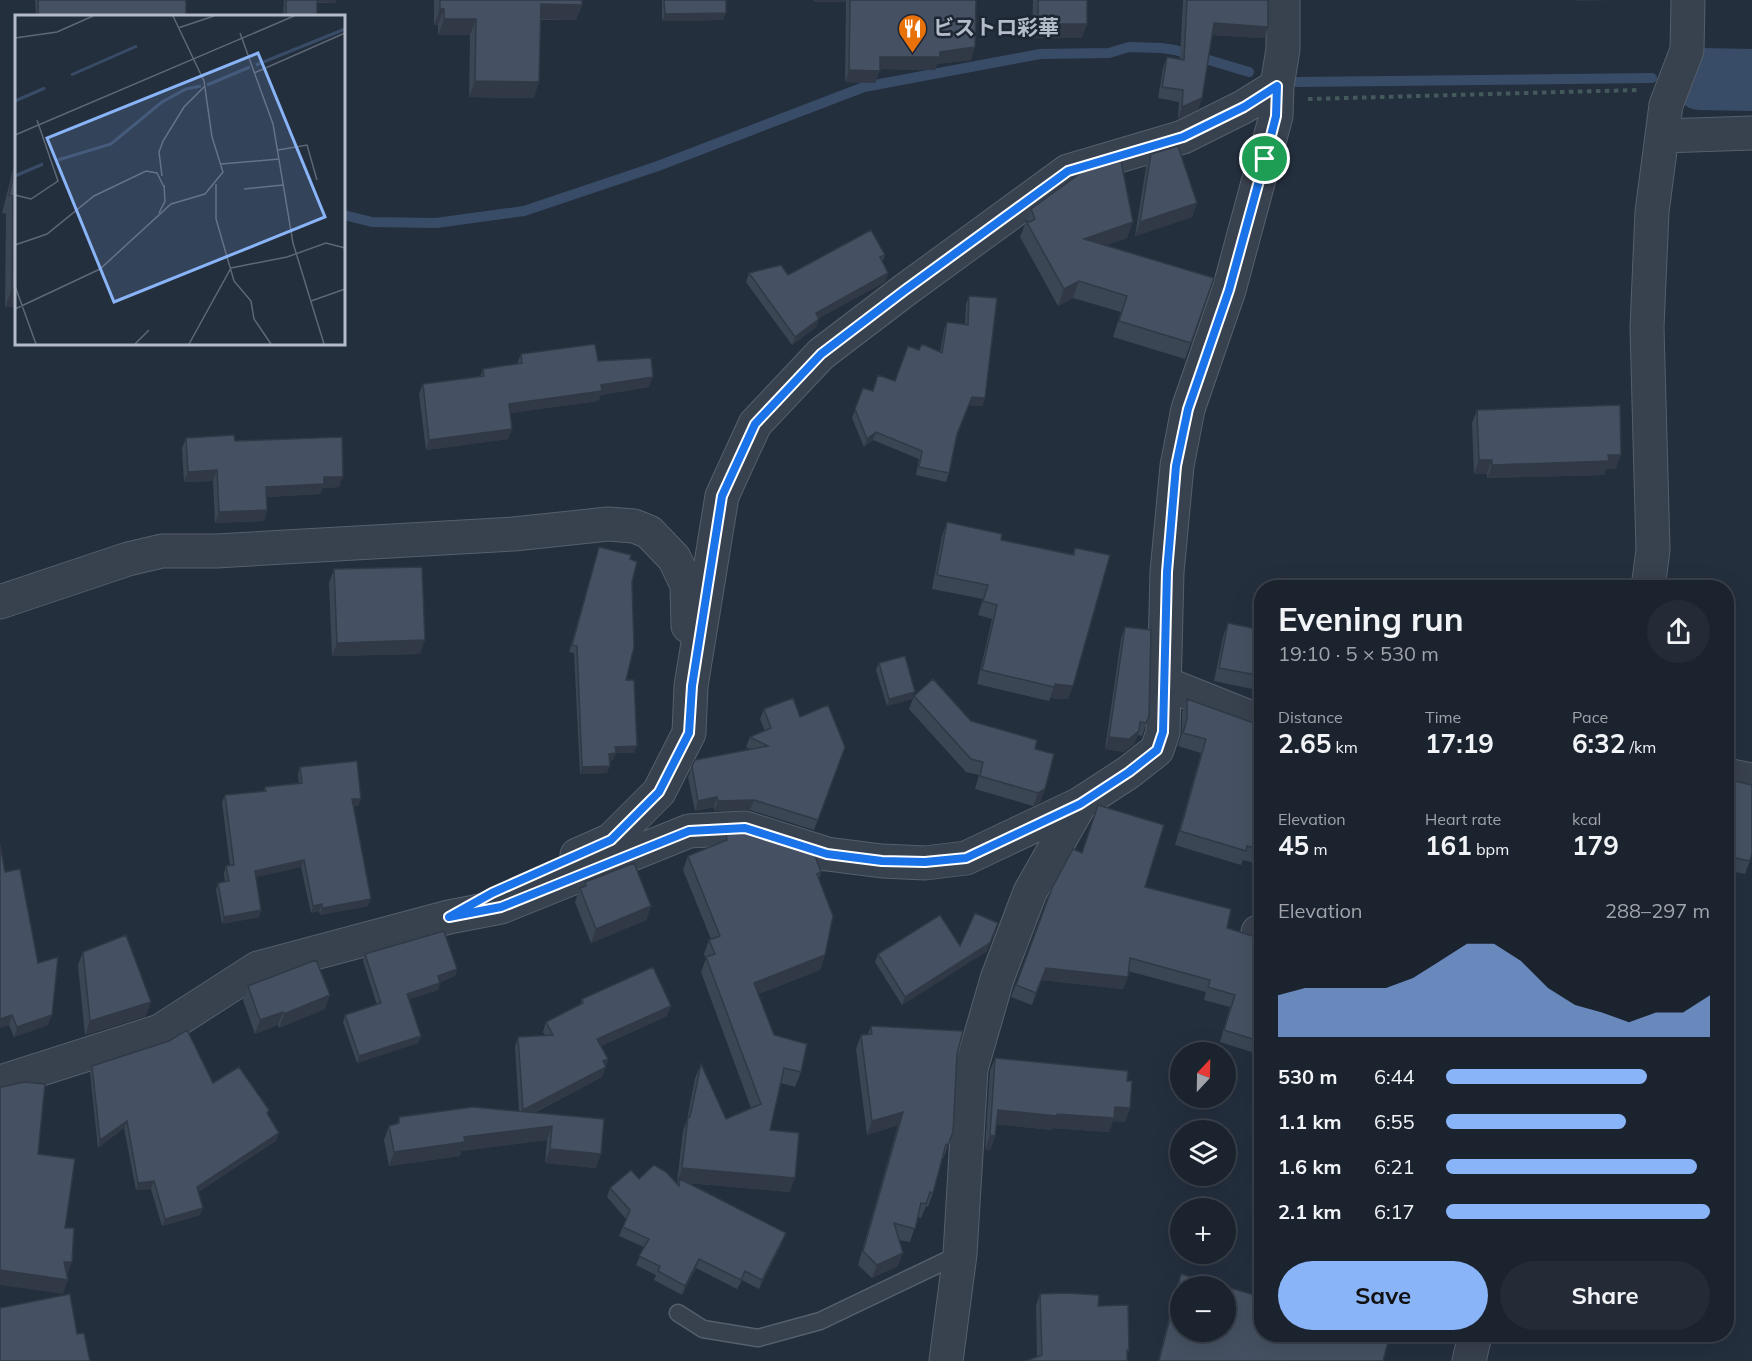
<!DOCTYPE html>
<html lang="en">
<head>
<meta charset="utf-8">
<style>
  body { margin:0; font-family:Mulish,"Noto Sans JP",sans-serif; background:#242b36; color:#f1f3f6; height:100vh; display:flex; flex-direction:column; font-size:22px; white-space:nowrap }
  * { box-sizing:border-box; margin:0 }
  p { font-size:20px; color:#a0a4aa }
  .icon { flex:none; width:33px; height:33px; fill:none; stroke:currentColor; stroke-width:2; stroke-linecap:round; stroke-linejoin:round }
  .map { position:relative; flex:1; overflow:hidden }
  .panel { position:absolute; left:1254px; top:580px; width:480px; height:762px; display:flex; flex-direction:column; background:#1b232e; border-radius:24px; box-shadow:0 6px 24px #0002,0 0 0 2px #39404a }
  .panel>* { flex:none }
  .needle { width:39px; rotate:22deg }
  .tools { position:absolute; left:1170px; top:1042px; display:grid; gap:12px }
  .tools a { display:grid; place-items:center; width:66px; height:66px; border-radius:50%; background:#1b232e; box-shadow:0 6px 24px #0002,0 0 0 2px #39404a; font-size:30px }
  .pin { position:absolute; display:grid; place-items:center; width:51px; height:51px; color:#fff; margin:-26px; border:3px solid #fff; border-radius:50%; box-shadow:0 2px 6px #0007 }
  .round { display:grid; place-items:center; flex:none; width:63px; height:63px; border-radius:32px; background:#242b36 }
  .summary { display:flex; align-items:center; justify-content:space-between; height:102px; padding:0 24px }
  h1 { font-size:33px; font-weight:700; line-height:45px }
  .metrics { display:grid; grid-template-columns:repeat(3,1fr); gap:9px; height:102px; padding:6px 24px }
  .metrics div { display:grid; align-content:center }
  .metrics b { font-size:26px; font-weight:700 }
  .metrics small { font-size:16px; font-weight:400 }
  .metrics p { font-size:16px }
  .chart { height:168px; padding:12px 24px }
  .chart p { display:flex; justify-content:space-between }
  .chart svg { width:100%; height:108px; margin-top:6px; fill:#8ab4f8; opacity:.7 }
  .button { display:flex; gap:12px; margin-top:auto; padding:12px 24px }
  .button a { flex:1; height:69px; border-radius:36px; background:#8ab4f8; color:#111; font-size:24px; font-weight:700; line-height:69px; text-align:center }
  .button a+a { background:#242b36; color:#f1f3f6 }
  ul { padding:0 24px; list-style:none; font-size:20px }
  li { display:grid; grid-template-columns:96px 72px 1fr; align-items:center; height:45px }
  li i { height:15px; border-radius:8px; background:#8ab4f8 }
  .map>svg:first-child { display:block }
</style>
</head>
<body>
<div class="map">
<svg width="1752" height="1361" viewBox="0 0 1752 1361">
  <rect width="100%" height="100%" fill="#242f3e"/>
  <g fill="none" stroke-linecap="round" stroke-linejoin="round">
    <path stroke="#394c67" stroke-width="10" d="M1297 82 1652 78
      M344 215 372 222 436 223 524 211 658 166 864 87 1040 54 1109 53 1129 47 1161 48 1175 50 1249 72"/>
    <path stroke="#394c67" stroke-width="62" d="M1701 79 1752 80"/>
    <defs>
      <path id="lane" d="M678 1313 703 1329 758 1338 820 1321 960 1254"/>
      <path id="street" d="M1663 136 1752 133
        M1648 588 1653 550 1647 327 1652 212 1666 105 1687 50 1688 0
        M0 602 128 559 162 551H216L514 534 608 524 634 526 649 532 674 558 687 585 688 626
        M1164 683 1262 722
        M1726 775 1752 780
        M577 855 611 840 659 792 689 733 691 686 722 496 755 424 821 354 905 290 1068 171 1183 137 1243 107 1277 86
        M1258 932 1262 933
        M0 1082 160 1031 258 968 449 917 501 907 689 831 745 828 827 854 882 861 925 863 966 858 1080 804 1129 772 1157 750 1163 732 1167 572 1177 466 1188 409 1229 290 1276 116 1277 86 1283 49V0
        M946 1361 960 1254 971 1069 997 979 1030 892 1080 804
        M1469 1361 1475 1335"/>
    </defs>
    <use href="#lane" stroke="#565f6c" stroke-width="19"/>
    <use href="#street" stroke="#565f6c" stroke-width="35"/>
    <path stroke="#44595c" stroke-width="4" stroke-dasharray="4.5 4.5" stroke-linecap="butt" d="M1308 99 1637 90"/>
    <use href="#lane" stroke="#38414e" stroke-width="16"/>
    <use href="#street" stroke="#38414e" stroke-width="33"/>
  </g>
  <path fill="#3b4654" d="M35 0H186V16H36Z
    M284 0H336L335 3H317V16H283Z
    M434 0H582V5L576 20H540L534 98 469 97 470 35H438V25H434Z
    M662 0H726L723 20 662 21Z
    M814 0H976L971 60 937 64 935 70 880 69 875 83 845 82 846 2H814Z
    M1033 0H1087L1082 38H1032Z
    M1183 0H1268L1264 38 1212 35 1202 98 1198 109 1178 119 1179 102 1158 98 1163 68 1167 57 1180 59Z
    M1151 154 1197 203 1192 217 1135 236 1146 167Z
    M16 162V307H5L6 214 2 213 12 174Z
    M1031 209 1127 238 1106 245 1214 278 1185 359 1113 337 1121 312 1073 298 1058 306 1020 237Z
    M885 255 882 262 885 282 819 318 816 327 792 345 746 282 749 273 788 275Z
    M969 296 985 398 982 406 969 405 957 436 949 473 946 482 916 475 919 459 873 440 864 447 852 418 863 388 873 391 895 381 919 350 940 352 944 330 947 322 965 324 966 304Z
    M521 354 598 361 649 387 601 395 598 401 510 413 512 429 508 439 426 450 419 394 423 384 480 377 483 369 517 364Z
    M1477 410 1616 469H1606L1604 475 1487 478V474H1474L1472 423Z
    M186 438 235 441 339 487 323 488 320 494 267 497V510L264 521 215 523 213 481 184 482 182 448Z
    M947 522 1001 540 1073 554 1075 548 1068 699 1050 698 1049 701 977 684 992 619 978 615 983 599 932 589 942 536Z
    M599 547 630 559 632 582 626 680 634 753H616L613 760 610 761 607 773 580 774 574 653 569 652Z
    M334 569 420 654 332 656 329 583Z
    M1228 623 1262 630V691L1214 681 1223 637Z
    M1125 627 1149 716 1142 736 1138 735 1134 744 1124 752 1105 749 1121 639Z
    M879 663 912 699 887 706 876 670Z
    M914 696 1035 749 1045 789 1040 802 1033 806 975 789 979 775 966 772 909 709Z
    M1187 699 1262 726V865L1243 860 1241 865 1175 845 1201 753 1178 746 1182 733V712Z
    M764 709 800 717 845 747 814 830 750 810 714 811V807L695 811 688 777 692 766 750 749 746 747 750 737 765 731 760 719Z
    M300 767 361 799 358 806H354L368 906 320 915 319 911 311 913 301 867 256 877 261 910 259 917 222 924 216 890 218 883 225 882 224 873 226 866H230L222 802 225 795 264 791 265 787 299 783 298 774Z
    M1726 779 1752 785V855L1745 874 1726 870Z
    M726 834 821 872 819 878 825 955 820 970 758 994 774 1035 801 1072 795 1087 781 1083 770 1130 790 1192 688 1183 786 1233 782 1243 759 1289 742 1280 737 1289 696 1268 682 1295 654 1280 656 1275 636 1265 644 1247 619 1236 626 1219 607 1197 610 1188 639 1179 677 1184 678 1182H677L683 1131 687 1120 695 1078 701 1064 726 1119 751 1108 701 972 706 959 704 954 709 940 711 939 683 870 688 856 723 842Z
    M0 845 5 872 48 1025 14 1037 9 1025 0 1028Z
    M585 882 651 906 646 920 591 943 575 902 580 888 583 887Z
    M1145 887 1227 928 1262 939V1071L1256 1069 1261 1055 1220 1042 1230 1007 1204 1000 1206 992 1128 971V977L1123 989 1041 980 1032 1005 1011 997 1052 888Z
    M960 946 987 951 902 1005 875 962 878 954Z
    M83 952 146 1016 85 1035 78 965Z
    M365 954 457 969 455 976 440 982V983L438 990 409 999 421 1036 418 1043 357 1063 343 1022 345 1015 377 1005 363 961Z
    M248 986 325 1009 279 1028 278 1025 255 1034 243 1000Z
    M582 999 667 1016 601 1046 608 1059 602 1077 534 1113 604 1119 596 1168 545 1163 547 1140 461 1151 460 1156 389 1166 384 1140 389 1126 397 1124 399 1117 519 1111 515 1047 518 1037 545 1036 543 1032 546 1022 580 1005Z
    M871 1026 957 1054 953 1132 943 1159 942 1158 933 1193 928 1207 926 1206 921 1218 918 1217 910 1242 899 1240 898 1266 872 1278 858 1265 898 1125 867 1135 856 1049 861 1035 868 1034Z
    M995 1058 1127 1081 1130 1108 1125 1122 1113 1121 1109 1132 1053 1128 1052 1130 996 1124 995 1136 990 1150 985 1149 990 1071Z
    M92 1066 213 1083 269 1110 267 1114 277 1140 198 1192 200 1215 162 1226 151 1189 136 1190 124 1128 98 1148 90 1073Z
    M1181 1274 1383 1361H1158L1178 1282Z
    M1040 1294 1098 1306 1129 1350 1127 1355 1037 1356 1036 1306Z
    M1558 1335H1576L1575 1338Z"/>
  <path fill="#303945" d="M315 0H336L335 3 315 2Z
    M815 0H846V2H814Z
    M1577 0H1614L1577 1Z
    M541 4 582 5 576 20 535 19Z
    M440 9H444L438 25H434Z
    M726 13 723 20 662 21 665 14Z
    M444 19H476L470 35H438Z
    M1214 23 1268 27 1264 38 1210 35Z
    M1038 24H1087L1082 38H1032Z
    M975 47 971 60 937 64 935 70 875 69 880 57 940 52Z
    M849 70 880 71 875 83 845 82Z
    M475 81 539 82 534 98 469 97Z
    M1202 98 1198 109 1178 119 1182 107Z
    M1197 203 1192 217 1135 236 1140 222Z
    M1133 222 1127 238 1078 255 1084 239Z
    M888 273 885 282 812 322 816 313Z
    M1079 281 1073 298 1058 306 1064 289Z
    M12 289H16V307H5Z
    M819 319 816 327 792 345 795 337Z
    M653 377 649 387 601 395 598 401 505 414 509 404 601 385Z
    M972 397 985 398 982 406 969 405Z
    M512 429 508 439 426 450 429 440Z
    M876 432 873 440 864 447 867 439Z
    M1608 455H1621L1616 469H1606L1604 475 1487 478 1492 465Z
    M1479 460H1492L1487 474H1474Z
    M217 470 213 481 184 482 188 472Z
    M324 477H343L339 487 323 488 320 494 262 497 266 487Z
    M267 510 264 521 215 523 219 512Z
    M425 640 420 654 332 656 337 643Z
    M1055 684 1073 686 1068 699 1050 698Z
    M915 692 912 699 887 706 889 699Z
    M1139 731 1134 744 1124 752 1105 749 1109 737Z
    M637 746 634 753H616L613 760 607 761 609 754 615 747Z
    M610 766 607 773 580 774 582 767Z
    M1045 789 1040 802 1033 806 1038 793Z
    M717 797 714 807 695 811 698 801Z
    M352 799H361L358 806H350Z
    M754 800 750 810 714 811 718 801Z
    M304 860 301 867 252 878 255 871Z
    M371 899 368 906 320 915 322 908Z
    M322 904 319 911 311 913 313 906Z
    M651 906 646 920 591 943 596 929Z
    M261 910 259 917 222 924 224 917Z
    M998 923 987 951 902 1005 905 997Z
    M825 955 820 970 749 997 754 983Z
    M1046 968 1128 977 1123 989 1041 980 1032 1005Z
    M457 969 455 976 435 983 438 976Z
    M440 983 438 990 405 1001 407 994Z
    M330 995 325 1009 279 1028 284 1014Z
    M151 1002 146 1016 85 1035 90 1021Z
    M671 1006 667 1016 594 1049 597 1039Z
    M283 1012 278 1025 255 1034 260 1020Z
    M12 1015 9 1025 0 1028V1019Z
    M52 1015 48 1025 14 1037 17 1027Z
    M421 1036 418 1043 357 1063 359 1056Z
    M608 1059 602 1077 519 1120 523 1110Z
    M1115 1107 1130 1108 1125 1122 1113 1121 1109 1132 1053 1128 1052 1130 993 1124 998 1110 1057 1114Z
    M903 1112 898 1125 867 1135 872 1121Z
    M127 1121 124 1128 98 1148 100 1140Z
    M552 1126 547 1140 461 1151 460 1156 389 1166 394 1152 464 1137Z
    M279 1133 277 1140 194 1194 197 1187Z
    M990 1135 995 1136 990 1150 985 1149Z
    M550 1149 601 1154 596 1168 545 1163Z
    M682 1168 795 1178 790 1192 679 1182 680 1179 678 1182H677Z
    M154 1181 151 1189 136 1190 138 1183Z
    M203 1208 200 1215 162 1226 165 1219Z
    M786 1233 782 1243 759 1289 762 1280Z
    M903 1253 898 1266 872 1278 877 1265Z
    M699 1259 696 1268 682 1295 685 1286Z
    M64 1262H72L67 1276Z
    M0 1270 68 1280 63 1294 0 1285Z"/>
  <path fill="#455162" stroke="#303945" stroke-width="1.5" fill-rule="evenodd" d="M38 0H186V16H38Z
    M286 0H317V16H286Z
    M440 0H582V5L541 4 539 82 475 81 476 19H444V9H440Z
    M664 0H726V13L665 14Z
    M850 0H976L975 47 940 52V57H880V71L849 70Z
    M1038 0H1087V24H1038Z
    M1187 0H1268V27L1214 23 1202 98 1182 107 1183 90 1162 87 1167 57 1184 60Z
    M1178 146 1197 203 1140 222 1151 154Z
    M1121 161 1133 222 1084 239 1214 278 1191 343 1119 321 1127 296 1079 281 1064 289 1026 221 1030 222 1035 219 1031 209 1082 172Z
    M16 164V289H12L13 196 9 195Z
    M871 230 885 255 880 257 888 273 816 313 819 319 795 337 749 273 781 265 788 275Z
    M969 296 997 298 985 398 972 397 957 434 949 473 919 467 922 451 876 432 867 439 855 409 863 388 873 391 878 375 895 381 908 346 919 350 922 344 942 353 947 322 968 325Z
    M595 344 598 361 651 358 653 377 601 385 602 391 509 404 512 429 429 440 423 384 484 376 483 369 522 363 521 354Z
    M1620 405 1621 455H1608L1609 461 1492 465V460H1479L1477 410Z
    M234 435 235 441 342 437 343 477H324V484L266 487 267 510 219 512 217 470 188 472 186 438Z
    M947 522 1002 534 1001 540 1074 555 1075 548 1110 555 1073 686 1055 684 1054 687 982 670 997 605 983 601 988 585 937 575Z
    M599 547 631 555 630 559 637 562 632 582 634 647 626 680H634L637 746 615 747 616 753 609 754 610 766 582 767 577 646 572 645Z
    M422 567 425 640 337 643 334 569Z
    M1228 623 1262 630V676L1219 668Z
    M1125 627 1151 630 1149 716 1146 723 1140 722 1139 731 1129 739 1109 737Z
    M905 656 915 692 889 699 879 663Z
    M933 679 971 721 1037 740 1035 749 1054 754 1045 789 1038 793 980 776 983 762 971 759 914 696Z
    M793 698 800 717 828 705 845 747 818 820 754 800 718 801 717 797 698 801 692 766 695 760 768 746 750 737 771 728 764 709Z
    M1187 699 1262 726V850L1247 846 1246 851 1180 831 1206 739 1183 733 1187 719Z
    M357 761 361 799H352L371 899 322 908V904L313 906 304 860 255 871 261 910 224 917 218 883 229 881 226 866 234 865 225 795 266 791 265 787 302 783 300 767Z
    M1726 779 1752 785V853L1750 861 1726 856Z
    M1098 805 1164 825 1145 887 1231 909 1227 928 1262 939V1042L1224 1030 1235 995 1208 987 1210 980 1130 958 1128 977 1046 968 1036 993 1016 985 1052 888 1073 849 1082 853Z
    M748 832 814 853 821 872 817 874 833 916 825 955 754 983 774 1035 807 1044 801 1072 784 1068 770 1130 799 1133 795 1178 682 1168 688 1117H690L701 1064 726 1119 761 1104 706 957 715 954 709 940 720 936 688 856 727 840 726 834Z
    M0 845 5 872 20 869 38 963 58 957 52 1015 17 1027 12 1015 0 1019Z
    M634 863 651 906 596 929 580 888 586 886 585 882Z
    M975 913 998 923 990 943 905 997 878 954 940 915 960 946Z
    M444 931 457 969 438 976 440 983 407 994 421 1036 359 1056 345 1015 381 1003 365 954Z
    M126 935 151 1002 90 1021 83 952Z
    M316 960 330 995 284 1014 283 1012 260 1020 248 986Z
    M653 967 671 1006 597 1039 608 1059 603 1061 606 1067 523 1110 518 1037 553 1035 546 1022 583 1003 582 999Z
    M871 1026 963 1031 957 1054 953 1132 948 1145 946 1144 933 1193 930 1192 926 1204 921 1203 915 1229 894 1223 903 1253 877 1265 863 1251 903 1112 872 1121 861 1035 872 1034Z
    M187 1030 213 1083 239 1067 269 1110 267 1113 279 1133 197 1187 203 1208 165 1219 154 1181 138 1183 127 1121 100 1140 92 1066 169 1041Z
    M995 1058 1128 1071 1127 1081H1132L1130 1108 1115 1107 1114 1118 1057 1114V1116L998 1110 995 1136 990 1135Z
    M24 1082 45 1084 38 1154 75 1159 65 1228H74L72 1262H64L68 1280 0 1270V1086L2 1087Z
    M473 1107 604 1119 601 1154 550 1149 552 1126 464 1137 465 1142 394 1152 389 1126 399 1123V1117Z
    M654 1165 666 1172 679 1186 680 1179 786 1233 762 1280 745 1271 741 1280 699 1259 685 1286 658 1271 660 1266 639 1256 649 1239 623 1227 630 1210 610 1188 631 1170 639 1179Z
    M1181 1274 1262 1297V1335H1390L1383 1361H1159ZM1180 1287H1226V1332H1180Z
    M1065 1293 1099 1295 1098 1306 1128 1305 1129 1350H1127V1361H1026L1042 1355 1040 1294Z
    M70 1294 77 1334 84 1333 90 1361H0V1308Z"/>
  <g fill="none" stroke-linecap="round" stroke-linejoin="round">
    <defs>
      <path id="route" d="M1277 86 1276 116 1265 159 1229 290 1188 409 1176 466 1167 572 1163 732 1157 750 1129 772 1080 804 966 858 925 862 882 861 827 854 745 828 689 831 501 907 449 917 492 893 611 840 659 792 689 733 692 686 722 496 755 424 821 354 905 290 1068 171 1183 137 1244 107Z"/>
    </defs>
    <use href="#route" stroke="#fff" stroke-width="12"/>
    <use href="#route" stroke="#1a73e8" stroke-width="8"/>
  </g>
  <defs>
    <symbol id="restaurant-pin" viewBox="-11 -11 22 30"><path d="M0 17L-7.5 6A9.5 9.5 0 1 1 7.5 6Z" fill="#e8710a" stroke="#1d2633"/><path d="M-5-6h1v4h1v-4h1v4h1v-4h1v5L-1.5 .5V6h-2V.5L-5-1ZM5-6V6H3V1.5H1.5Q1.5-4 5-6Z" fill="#fff"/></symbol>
  </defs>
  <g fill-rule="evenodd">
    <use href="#restaurant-pin" x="896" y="12" width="33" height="45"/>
  </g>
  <g text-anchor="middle" stroke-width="5" stroke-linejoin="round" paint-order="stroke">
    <g font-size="21" font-weight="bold" fill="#b4bcc9" stroke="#1d2633" text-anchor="start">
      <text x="933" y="35">ビストロ彩華</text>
    </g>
  </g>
  <g transform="translate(15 15)">
    <rect width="330" height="330" fill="#242f3e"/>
    <path fill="none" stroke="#394c67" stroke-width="3" d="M241 50 330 14M56 60 122 31M192 70 235 52M0 86 30 73M43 145 96 129 147 87 171 74 186 71M0 161 28 149"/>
    <path fill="none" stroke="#5e6776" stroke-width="1.5" d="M163 13 199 1M225 18 258 109 278 228 309 329M0 23 42 17 78 1M239 58 330 18M0 120 279 1M263 135 292 130 302 165M206 149 264 144M147 161 144 137 148 126 169 92 190 71M201 169V204L219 266 236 286 239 304 256 329M229 174 268 170M0 180 16 184 43 166 22 105M144 198 150 186 149 170M0 230 32 219 79 181 131 156 142 158 149 172M0 271 21 329M296 286 330 274M0 294 85 254 156 189 190 179 208 157 197 122 189 66 158 1M120 329 134 315M174 329 216 253 272 242 311 228 330 233"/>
    <path fill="#8ab4f8" fill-opacity="0.15" stroke="#8ab4f8" stroke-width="3" d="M243 38 310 202 99 287 32 123Z"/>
    <rect width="330" height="330" fill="none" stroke="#b4bcc9" stroke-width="3"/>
  </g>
</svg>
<div class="tools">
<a><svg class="needle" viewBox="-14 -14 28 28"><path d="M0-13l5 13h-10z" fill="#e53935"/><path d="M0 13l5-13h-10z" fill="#a0a4aa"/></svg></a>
<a><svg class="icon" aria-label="layers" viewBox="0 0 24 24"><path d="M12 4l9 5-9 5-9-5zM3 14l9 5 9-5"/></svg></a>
<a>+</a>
<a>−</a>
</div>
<div class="pin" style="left:1265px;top:159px;background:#1e9e55"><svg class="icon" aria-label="arrive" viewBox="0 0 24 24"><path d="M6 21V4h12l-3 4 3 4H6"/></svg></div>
<section class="panel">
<div class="summary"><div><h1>Evening run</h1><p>19:10 · 5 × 530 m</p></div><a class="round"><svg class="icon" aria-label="share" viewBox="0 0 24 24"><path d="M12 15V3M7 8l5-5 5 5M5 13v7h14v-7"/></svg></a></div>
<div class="metrics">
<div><p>Distance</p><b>2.65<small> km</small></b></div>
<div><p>Time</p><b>17:19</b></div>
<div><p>Pace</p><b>6:32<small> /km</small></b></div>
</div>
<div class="metrics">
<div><p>Elevation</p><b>45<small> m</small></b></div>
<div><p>Heart rate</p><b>161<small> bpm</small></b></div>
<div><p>kcal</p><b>179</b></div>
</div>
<div class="chart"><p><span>Elevation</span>288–297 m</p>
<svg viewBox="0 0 160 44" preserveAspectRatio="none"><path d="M0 44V27L10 24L20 24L30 24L40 24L50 20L60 13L70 6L80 6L90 13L100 24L110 31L120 34L130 38L140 34L150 34L160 27V44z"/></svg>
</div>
<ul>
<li><b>530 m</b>6:44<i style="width:76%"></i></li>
<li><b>1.1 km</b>6:55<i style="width:68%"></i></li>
<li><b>1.6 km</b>6:21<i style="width:95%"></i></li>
<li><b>2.1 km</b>6:17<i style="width:100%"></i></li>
</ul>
<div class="button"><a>Save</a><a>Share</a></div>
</section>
</div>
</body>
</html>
